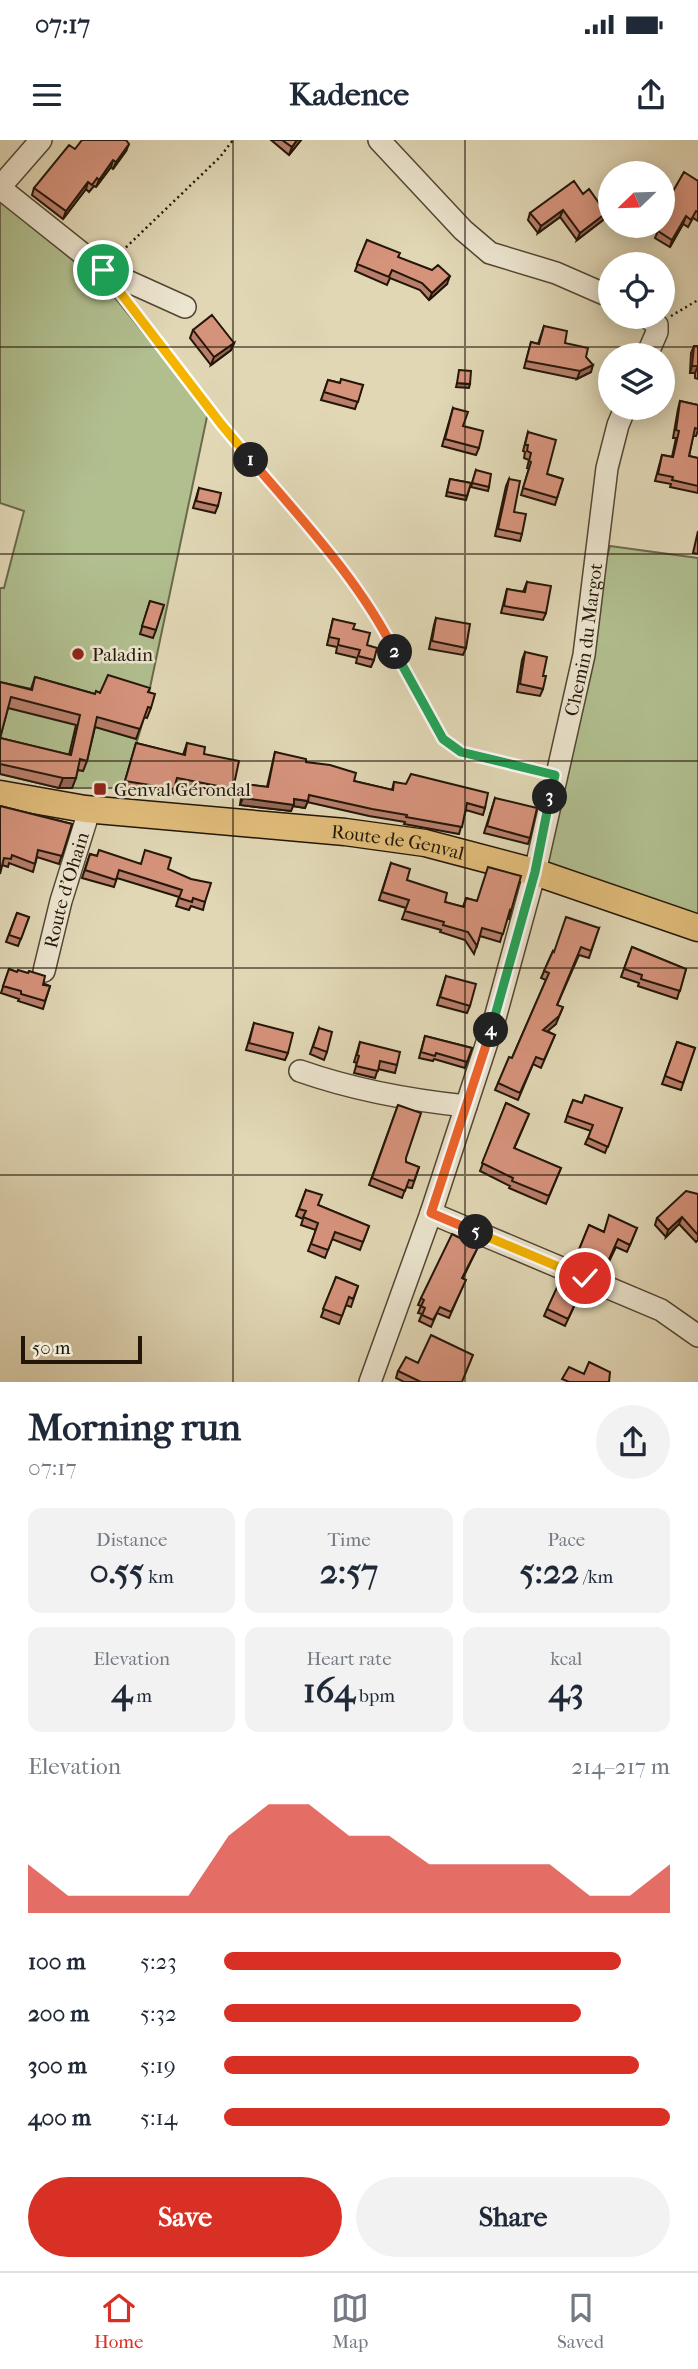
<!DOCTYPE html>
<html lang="en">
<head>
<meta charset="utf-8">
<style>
  body { margin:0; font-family:"IM FELL French Canon",serif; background:#f2f2f3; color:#1f2937; height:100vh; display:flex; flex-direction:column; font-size:26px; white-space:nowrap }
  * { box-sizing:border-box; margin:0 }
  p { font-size:23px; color:#747a83 }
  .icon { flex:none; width:38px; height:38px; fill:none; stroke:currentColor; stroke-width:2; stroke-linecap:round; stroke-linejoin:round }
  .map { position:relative; height:1242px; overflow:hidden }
  .drawer { display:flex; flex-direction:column; background:#fff; flex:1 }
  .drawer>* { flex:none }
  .needle { width:46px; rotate:247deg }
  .tools { position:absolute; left:598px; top:21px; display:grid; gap:14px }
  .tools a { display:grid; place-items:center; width:77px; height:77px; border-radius:50%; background:#fff; box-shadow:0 4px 18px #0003; font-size:35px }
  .scale { position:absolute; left:21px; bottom:18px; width:121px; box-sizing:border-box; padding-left:7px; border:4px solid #231608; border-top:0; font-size:19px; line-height:24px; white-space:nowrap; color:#231608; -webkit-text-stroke:5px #ece5cf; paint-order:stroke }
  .pin { position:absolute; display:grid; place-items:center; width:60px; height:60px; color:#fff; margin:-30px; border:4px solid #fff; border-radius:50%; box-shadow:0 2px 7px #0007 }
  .km { position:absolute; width:35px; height:35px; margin:-18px; border-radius:50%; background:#222; color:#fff; font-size:19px; line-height:35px; text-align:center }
  .round { display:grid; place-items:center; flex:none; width:74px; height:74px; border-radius:37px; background:#f2f2f3 }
  .headline { display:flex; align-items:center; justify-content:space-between; height:119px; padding:0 28px }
  h1 { font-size:38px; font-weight:700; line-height:52px }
  .figures { display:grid; grid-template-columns:repeat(3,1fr); gap:10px; height:119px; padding:7px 28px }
  .figures div { display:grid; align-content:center; border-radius:14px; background:#f2f2f3; text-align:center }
  .figures b { font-size:35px; font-weight:700 }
  .figures small { font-size:19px; font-weight:400 }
  .figures p { font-size:19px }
  .chart { height:196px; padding:14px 28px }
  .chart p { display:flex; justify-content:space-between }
  .chart svg { width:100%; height:126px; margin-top:7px; fill:#d93025; opacity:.7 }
  .primary-button { display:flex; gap:14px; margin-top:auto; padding:14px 28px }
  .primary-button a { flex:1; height:80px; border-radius:42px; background:#d93025; color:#fff; font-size:28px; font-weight:700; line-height:80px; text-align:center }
  .primary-button a+a { background:#f2f2f3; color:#1f2937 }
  ul { padding:0 28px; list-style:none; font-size:23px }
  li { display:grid; grid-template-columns:112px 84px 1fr; align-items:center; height:52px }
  li i { height:18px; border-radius:9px; background:#d93025 }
  .status { display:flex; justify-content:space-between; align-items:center; height:49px; padding:0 35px; background:#fff; direction:ltr }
  .status svg { height:19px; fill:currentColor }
  header { display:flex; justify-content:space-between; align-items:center; height:91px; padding:0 28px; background:#fff; font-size:32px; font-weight:700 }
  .tab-bar { display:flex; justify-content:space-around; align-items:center; height:98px; border-top:2px solid #e0e1e3; background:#fff; font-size:19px; color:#747a83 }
  .tab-bar a { display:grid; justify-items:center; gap:4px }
  .tab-bar .active { color:#d93025 }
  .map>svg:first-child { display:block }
</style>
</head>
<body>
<div class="status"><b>07:17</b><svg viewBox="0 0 49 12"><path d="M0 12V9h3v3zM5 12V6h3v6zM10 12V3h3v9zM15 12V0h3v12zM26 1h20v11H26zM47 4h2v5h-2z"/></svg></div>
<header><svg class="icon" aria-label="menu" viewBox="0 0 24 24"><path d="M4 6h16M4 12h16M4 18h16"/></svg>Kadence<svg class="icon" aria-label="share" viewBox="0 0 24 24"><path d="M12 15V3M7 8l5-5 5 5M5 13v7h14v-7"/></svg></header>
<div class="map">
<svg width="698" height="1242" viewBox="0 0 698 1242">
  <rect width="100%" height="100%" fill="#e1d7b5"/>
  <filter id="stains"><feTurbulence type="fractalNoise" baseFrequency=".00286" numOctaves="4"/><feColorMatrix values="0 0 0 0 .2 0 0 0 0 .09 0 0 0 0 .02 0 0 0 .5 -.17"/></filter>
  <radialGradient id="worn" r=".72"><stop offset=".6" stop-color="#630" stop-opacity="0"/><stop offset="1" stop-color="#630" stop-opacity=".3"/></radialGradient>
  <path fill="#b1bf8f" stroke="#6a6a4c" stroke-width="2" d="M0 62 95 133 208 272 143 581 123 648H59L0 634V448H4L24 371 0 363Z
    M610 406 698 418V779L535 726 583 502Z"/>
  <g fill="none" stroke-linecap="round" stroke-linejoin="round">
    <defs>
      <g id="minor">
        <path d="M379 0 463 90 490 113 556 133 611 157"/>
        <path d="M0 47 41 0"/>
        <path d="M0 48 103 130 185 167"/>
        <path d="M647 177 657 185V192L647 215"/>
        <path id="s1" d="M44 831 61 761 90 668"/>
        <path d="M300 931C354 950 409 960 466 966"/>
        <path d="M431 1073 661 1170 698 1196"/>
        <path id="s2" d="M370 1242 431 1073 495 878 535 732 584 515 607 328 618 285 625 268"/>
      </g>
      <g id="major">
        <path id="s3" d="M0 654 85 669 345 692 425 703 535 732 698 788"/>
      </g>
    </defs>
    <use href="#minor" stroke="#524633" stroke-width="24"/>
    <use href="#major" stroke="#231608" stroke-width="29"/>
    <path stroke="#231608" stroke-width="2.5" stroke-dasharray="2 3.5" stroke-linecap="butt" d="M118 115 220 17 233 0
      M129 163 221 284 329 412 380 482 443 599 461 612 538 631
      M671 176 698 160"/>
    <use href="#minor" stroke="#ece5cf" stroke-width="21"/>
    <use href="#major" stroke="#e0bc7a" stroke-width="26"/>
  </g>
  <path fill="#b87e6b" stroke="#231608" stroke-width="2" fill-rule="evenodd" d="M271 0H301L289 15Z
    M75 9 126 11 113 29 111 27 96 47 94 46 89 52 86 49 63 79 32 55 34 48Z
    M698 41V81L693 78 688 87 683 84 670 107 655 98 660 86Z
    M583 54 606 73 603 80 577 100 560 77 538 93 528 80 530 73Z
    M367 100 398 117 447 144 429 160 420 150 390 138 387 145 355 131Z
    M544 186 565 203 586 217 591 232 577 239 524 228 531 202 538 204Z
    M193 190 234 203 231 210 211 225 190 198Z
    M694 206H698V239L695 238V233H690L691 213Z
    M328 240 340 243 363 245 355 269 321 260Z
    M680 261 698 265V290L696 296H693L689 316 698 318V353L670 347 671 344 655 341 662 315 672 317 676 298H673L678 269Z
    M453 268 463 286 479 308 476 315 442 306Z
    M528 292 547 334 563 339 555 365 521 355 529 328H527L529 320 524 318 525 312 523 311Z
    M476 330 489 347 488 351 471 347Z
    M450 339 471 343 466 360 446 356Z
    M509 339 514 372 522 394 520 401 495 396 506 346Z
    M199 348 218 366 215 373 193 368Z
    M698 391V414L693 413Z
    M527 442 546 473 543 480 501 473 507 449 523 452Z
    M150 461 156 490 153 498 140 494Z
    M436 478 466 508 463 515 429 509 434 485Z
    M333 479 353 489 367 505 374 520 371 527 356 523 357 518 336 513 337 507 327 505Z
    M525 512 543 536V549L540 556 517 552 522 520Z
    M35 537 95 554 100 553 148 552 151 568 147 578 144 577 136 599 95 587 87 621 83 631 78 630 72 648H59L0 634V542L31 549ZM8 568 76 585 69 615 0 598Z
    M136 603 183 615 187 603 204 614 233 649 230 656 175 645 172 656 123 648Z
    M275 612 306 622 354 641 392 650 394 642 485 668 483 675 466 670 459 694 404 684 405 682 369 676 307 662 305 668 293 666 291 671 240 665 242 651 245 644 267 647Z
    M495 658 530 698 528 704 484 693Z
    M0 666 72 684 59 724 37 717 33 732 9 723 8 727 2 725Z
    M90 714 97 716 168 729 205 762 203 770 191 766 189 770 176 766 179 757 117 738 114 747 82 738Z
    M391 723 407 740 445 762 463 767 466 758 511 771 509 779 507 778 500 802 480 796 474 814 465 800 440 792 441 790 402 779 406 768 379 760Z
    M17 773 29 777 18 806 6 802Z
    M599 788 589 818 579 815 557 865 556 884 547 891 555 895 541 928 533 924 518 960 495 950 498 943 512 918 546 840 541 838 553 811 554 812Z
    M632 807 686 829 677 859 638 846 639 843 621 837Z
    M9 829 50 846 43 869 18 861 19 859 1 853Z
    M446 836 470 866 467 873 437 865Z
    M254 883 288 913 285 920 246 910Z
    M319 888 327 912 324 920 310 914Z
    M425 896 472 908 465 928 434 919 433 921 419 918Z
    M360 902 397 925 395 933 378 929 375 938 354 933 357 923 354 922Z
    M677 902 695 908 681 950 662 944Z
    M573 960 582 963 622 968 605 1013 585 1004 591 991 565 982Z
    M506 963 529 974 514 1009 561 1028 546 1064 509 1048 510 1046 480 1031Z
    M398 965 406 1022 419 1027 412 1048 406 1047 402 1058 369 1045Z
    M306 1050 318 1065 369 1086 360 1110 332 1099 325 1118 308 1111 316 1090 301 1085 303 1079 296 1076Z
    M698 1054V1100L696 1102 679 1084 666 1097 655 1085 657 1078Z
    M589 1085 604 1092 637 1088 627 1112 616 1107 604 1132 575 1120Z
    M478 1107 463 1138V1146L449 1178 437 1173 431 1187 419 1181 422 1174 418 1173 421 1166 418 1165 421 1158Z
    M336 1137 358 1146 351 1167 346 1165 339 1184 321 1177Z
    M577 1160 565 1186 544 1176 547 1169Z
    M418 1223 462 1242H404L396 1238 398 1231Z"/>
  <path fill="#966757" stroke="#231608" stroke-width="2" d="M297 0H301L289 15 292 7Z
    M129 4 126 11 113 29 116 22Z
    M113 20 111 27 96 47 99 40Z
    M88 42 86 49 63 79 66 71Z
    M563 70 560 77 538 93 541 86Z
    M606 73 603 80 577 100 580 93Z
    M686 76 683 84 670 107 672 100Z
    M450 136 447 144 429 160 432 153Z
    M234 203 231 210 211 225 214 217Z
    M593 225 591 232 577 239 580 231Z
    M692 226H698L695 233H690Z
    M457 243 470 244 469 248 456 247Z
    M63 638H76L72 648H59Z
    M243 658 294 659 308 661 305 668 293 666 291 671 240 665Z
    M563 867 556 884 541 897 543 890Z
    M682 1077 679 1084 666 1097 668 1090Z"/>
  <path fill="#d6937c" stroke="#231608" stroke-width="2" fill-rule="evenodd" d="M82 0H126L129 4 116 22 113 20 99 40 97 38 92 45 88 42 66 71 34 48 69 5 75 9Z
    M282 0H297L292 7Z
    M684 32 698 41V72L696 71 691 80 686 76 672 100 658 91 660 86H663V76L672 53Z
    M574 41 583 54 589 49 606 73 580 93 563 70 541 86 530 73Z
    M367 100 400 113 398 117 432 130 438 125 450 136 432 153 422 143 392 130 389 137 357 124Z
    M212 175 234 203 214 217 193 190Z
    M544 186 567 191 565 203 588 208 586 217 593 225 580 231 526 221 531 202 539 204Z
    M694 206H698V231V226H692Z
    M459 230 471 231 470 244 457 243Z
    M341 239 363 245 358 262 324 252 328 240 340 243Z
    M680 261 698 265V289L695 288 689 316 698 318V346L672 340 673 337 658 334 662 315 673 317 679 291 676 290Z
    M453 268 468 272 463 286 483 291 479 308 445 299Z
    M528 292 556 300 547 334 563 339 557 358 523 348 531 322 529 321 531 313 527 311 528 305H525Z
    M476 330 491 334 489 347 472 343Z
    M450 339 471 343 467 356 447 352Z
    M509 339 520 341 514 372 526 374 522 394 498 389Z
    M199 348 221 353 218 366 196 361Z
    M527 442 551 446 546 473 504 466 507 449 525 452Z
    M150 461 164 465 156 490 142 486Z
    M436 478 470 484 466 508 432 501Z
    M333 479 355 484 353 489 370 493 367 505 377 508 374 520 358 516 360 510 338 505 339 499 329 497Z
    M525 512 547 517 543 536H546L543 549 520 544Z
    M108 535 150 548 148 552 155 554 151 568 148 567 140 589 97 577 87 621 80 619 76 638H63L0 624V542L32 550 35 537 95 554 96 551 100 553ZM11 557 80 575 71 615 0 598Z
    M136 603 185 615 187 603 205 607 204 614 239 621 233 649 177 638 174 649 125 641Z
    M275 612 306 619V622L330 625 356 633 354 641 393 650 394 642 406 644 411 634 488 653 485 668 467 663 462 687 406 677 407 675 372 669 309 655 308 661 294 659V665L243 658 245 644 268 647Z
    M495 658 537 668 530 698 487 686Z
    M0 666 72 684 62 716 38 710 35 724 12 715 11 719 4 718 0 734Z
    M99 710 141 724 145 710 171 718 168 729 191 739 211 743 205 762 193 758 192 762 179 758 182 750 119 730 116 740 85 730 90 714 97 716Z
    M391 723 410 729 407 740 447 753 445 762 464 767 466 758 477 761 488 727 521 736 511 771 510 770 503 794 482 788 477 806 468 792 443 785 444 782 405 771 409 760 382 752Z
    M17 773 29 777 21 799 9 795Z
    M566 777 599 788 591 811 581 807 557 865 563 867 559 876 543 890 555 895 544 920 536 917 520 953 498 943 509 917 512 918 549 833 544 831 553 811 554 812Z
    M632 807 686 829 680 851 641 839 642 835 624 829Z
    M9 829 17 832 18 830 28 833 29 831 45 836 43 845 50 846 45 861 21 854V851L3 846Z
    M446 836 476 844 470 866 440 857Z
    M254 883 293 893 288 913 249 903Z
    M319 888 332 892 327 912 313 907Z
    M425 896 472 908 467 922 436 913 435 916 421 912Z
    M360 902 400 912 397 925 380 921 378 931 356 926 359 916 357 915Z
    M677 902 695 908 683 943 665 936Z
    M585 955 622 968 608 1007 588 998 593 985 567 976 573 960 582 963Z
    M506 963 529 974 514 1008 561 1028 549 1056 512 1041 513 1038 482 1023Z
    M398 965 421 973 406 1018V1022L419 1027 414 1041 409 1040 405 1051 372 1038Z
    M306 1050 322 1055 318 1065 369 1086 363 1102 335 1092 328 1110 311 1104 318 1083 303 1077 306 1071 299 1069Z
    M686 1051 698 1054V1095L682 1077 668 1090 657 1078Z
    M609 1075 637 1088 630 1105 618 1099 607 1124 578 1112 589 1085 604 1092Z
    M452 1094 478 1107 462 1138 466 1140 451 1172 440 1167 433 1180 422 1175 425 1168 421 1166 424 1160 421 1158Z
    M336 1137 358 1146 353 1159 349 1157 342 1176 323 1169Z
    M559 1143 580 1153 568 1179 547 1169Z
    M431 1195 473 1215 462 1242H421L398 1231 406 1217 418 1223Z
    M589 1222 610 1232 609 1242H569L562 1239 569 1227 584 1234Z"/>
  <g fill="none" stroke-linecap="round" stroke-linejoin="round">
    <defs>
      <path id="split-1" d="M103 130 221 284 251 320"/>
      <path id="split-2" d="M251 320C303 381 359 440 395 512"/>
      <path id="split-3" d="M395 512 443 599 461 612 555 635 550 657"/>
      <path id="split-4" d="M491 890 535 732 550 657"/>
      <path id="split-5" d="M476 1092 431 1073 491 890"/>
      <path id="split-6" d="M476 1092 585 1138"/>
    </defs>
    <use href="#split-1" stroke="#fff" stroke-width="14"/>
    <use href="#split-2" stroke="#fff" stroke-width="14"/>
    <use href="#split-3" stroke="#fff" stroke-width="14"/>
    <use href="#split-4" stroke="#fff" stroke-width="14"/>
    <use href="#split-5" stroke="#fff" stroke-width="14"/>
    <use href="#split-6" stroke="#fff" stroke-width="14"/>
    <use href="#split-1" stroke="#f5b400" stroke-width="9"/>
    <use href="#split-2" stroke="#f0652b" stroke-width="9"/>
    <use href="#split-3" stroke="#22a559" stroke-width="9"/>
    <use href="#split-4" stroke="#22a559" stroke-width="9"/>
    <use href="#split-5" stroke="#f0652b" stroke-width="9"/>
    <use href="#split-6" stroke="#f5b400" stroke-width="9"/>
  </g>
  <path fill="none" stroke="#231608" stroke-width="2" stroke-opacity="0.55" d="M233 0V1242M465 0V1242M0 207H698M0 414H698M0 621H698M0 828H698M0 1035H698"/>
  <g fill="#8f2418" stroke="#ece5cf" stroke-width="2.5">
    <circle cx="78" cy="514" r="7"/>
    <rect x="93" y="642" width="14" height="14" rx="3.5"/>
  </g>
  <g text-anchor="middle" stroke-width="5" stroke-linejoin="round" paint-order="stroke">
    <g font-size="19" fill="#231608" stroke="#ece5cf">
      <text dy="7" stroke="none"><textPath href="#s2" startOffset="774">Chemin du Margot</textPath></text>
      <text dy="7" stroke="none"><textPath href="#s3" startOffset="401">Route de Genval</textPath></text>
      <text dy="7" stroke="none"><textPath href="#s1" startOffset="84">Route d'Ohain</textPath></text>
    </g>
    <g font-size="19" fill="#231608" stroke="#ece5cf" text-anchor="start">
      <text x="92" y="521">Paladin</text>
      <text x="114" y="656">Genval Gérondal</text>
    </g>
  </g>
  <rect width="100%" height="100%" filter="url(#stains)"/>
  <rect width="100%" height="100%" fill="url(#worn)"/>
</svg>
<div class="tools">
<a><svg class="needle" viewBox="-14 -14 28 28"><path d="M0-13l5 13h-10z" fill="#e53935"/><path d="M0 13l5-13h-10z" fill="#747a83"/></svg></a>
<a><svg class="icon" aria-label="locate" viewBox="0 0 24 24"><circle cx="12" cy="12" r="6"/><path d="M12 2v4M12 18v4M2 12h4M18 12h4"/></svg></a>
<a><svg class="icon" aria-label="layers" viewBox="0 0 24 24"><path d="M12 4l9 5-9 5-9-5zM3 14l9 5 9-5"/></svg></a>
</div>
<div class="scale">50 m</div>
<div class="pin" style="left:103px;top:130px;background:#1e9e55"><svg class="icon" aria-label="arrive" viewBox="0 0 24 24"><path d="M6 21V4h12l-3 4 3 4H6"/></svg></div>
<div class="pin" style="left:585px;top:1138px;background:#d93025"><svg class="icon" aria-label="check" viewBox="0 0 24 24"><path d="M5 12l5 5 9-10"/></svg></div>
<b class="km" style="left:251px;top:320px">1</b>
<b class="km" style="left:395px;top:512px">2</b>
<b class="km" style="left:550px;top:657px">3</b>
<b class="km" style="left:491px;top:890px">4</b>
<b class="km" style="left:476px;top:1092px">5</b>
</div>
<section class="drawer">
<div class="headline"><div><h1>Morning run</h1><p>07:17</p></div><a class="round"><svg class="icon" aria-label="share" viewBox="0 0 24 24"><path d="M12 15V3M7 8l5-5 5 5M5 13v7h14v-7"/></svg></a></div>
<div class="figures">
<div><p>Distance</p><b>0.55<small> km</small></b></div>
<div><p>Time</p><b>2:57</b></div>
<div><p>Pace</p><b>5:22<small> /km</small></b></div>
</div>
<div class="figures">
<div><p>Elevation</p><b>4<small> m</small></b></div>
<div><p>Heart rate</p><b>164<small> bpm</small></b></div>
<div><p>kcal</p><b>43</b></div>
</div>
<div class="chart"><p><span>Elevation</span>214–217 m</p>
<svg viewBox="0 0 160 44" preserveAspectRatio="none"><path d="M0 44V27L10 38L20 38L30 38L40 38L50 17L60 6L70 6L80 17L90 17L100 27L110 27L120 27L130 27L140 38L150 38L160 27V44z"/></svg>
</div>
<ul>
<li><b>100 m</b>5:23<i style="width:89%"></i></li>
<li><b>200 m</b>5:32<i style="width:80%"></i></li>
<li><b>300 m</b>5:19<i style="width:93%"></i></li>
<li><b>400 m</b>5:14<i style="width:100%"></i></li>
</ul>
<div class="primary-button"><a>Save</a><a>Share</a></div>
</section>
<nav class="tab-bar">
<a class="active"><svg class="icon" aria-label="home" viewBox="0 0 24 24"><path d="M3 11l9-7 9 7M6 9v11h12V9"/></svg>Home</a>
<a><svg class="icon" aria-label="map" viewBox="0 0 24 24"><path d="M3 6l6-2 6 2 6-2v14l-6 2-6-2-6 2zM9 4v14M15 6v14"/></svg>Map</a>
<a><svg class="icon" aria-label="saved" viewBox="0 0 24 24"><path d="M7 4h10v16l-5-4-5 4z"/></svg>Saved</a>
</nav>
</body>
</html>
